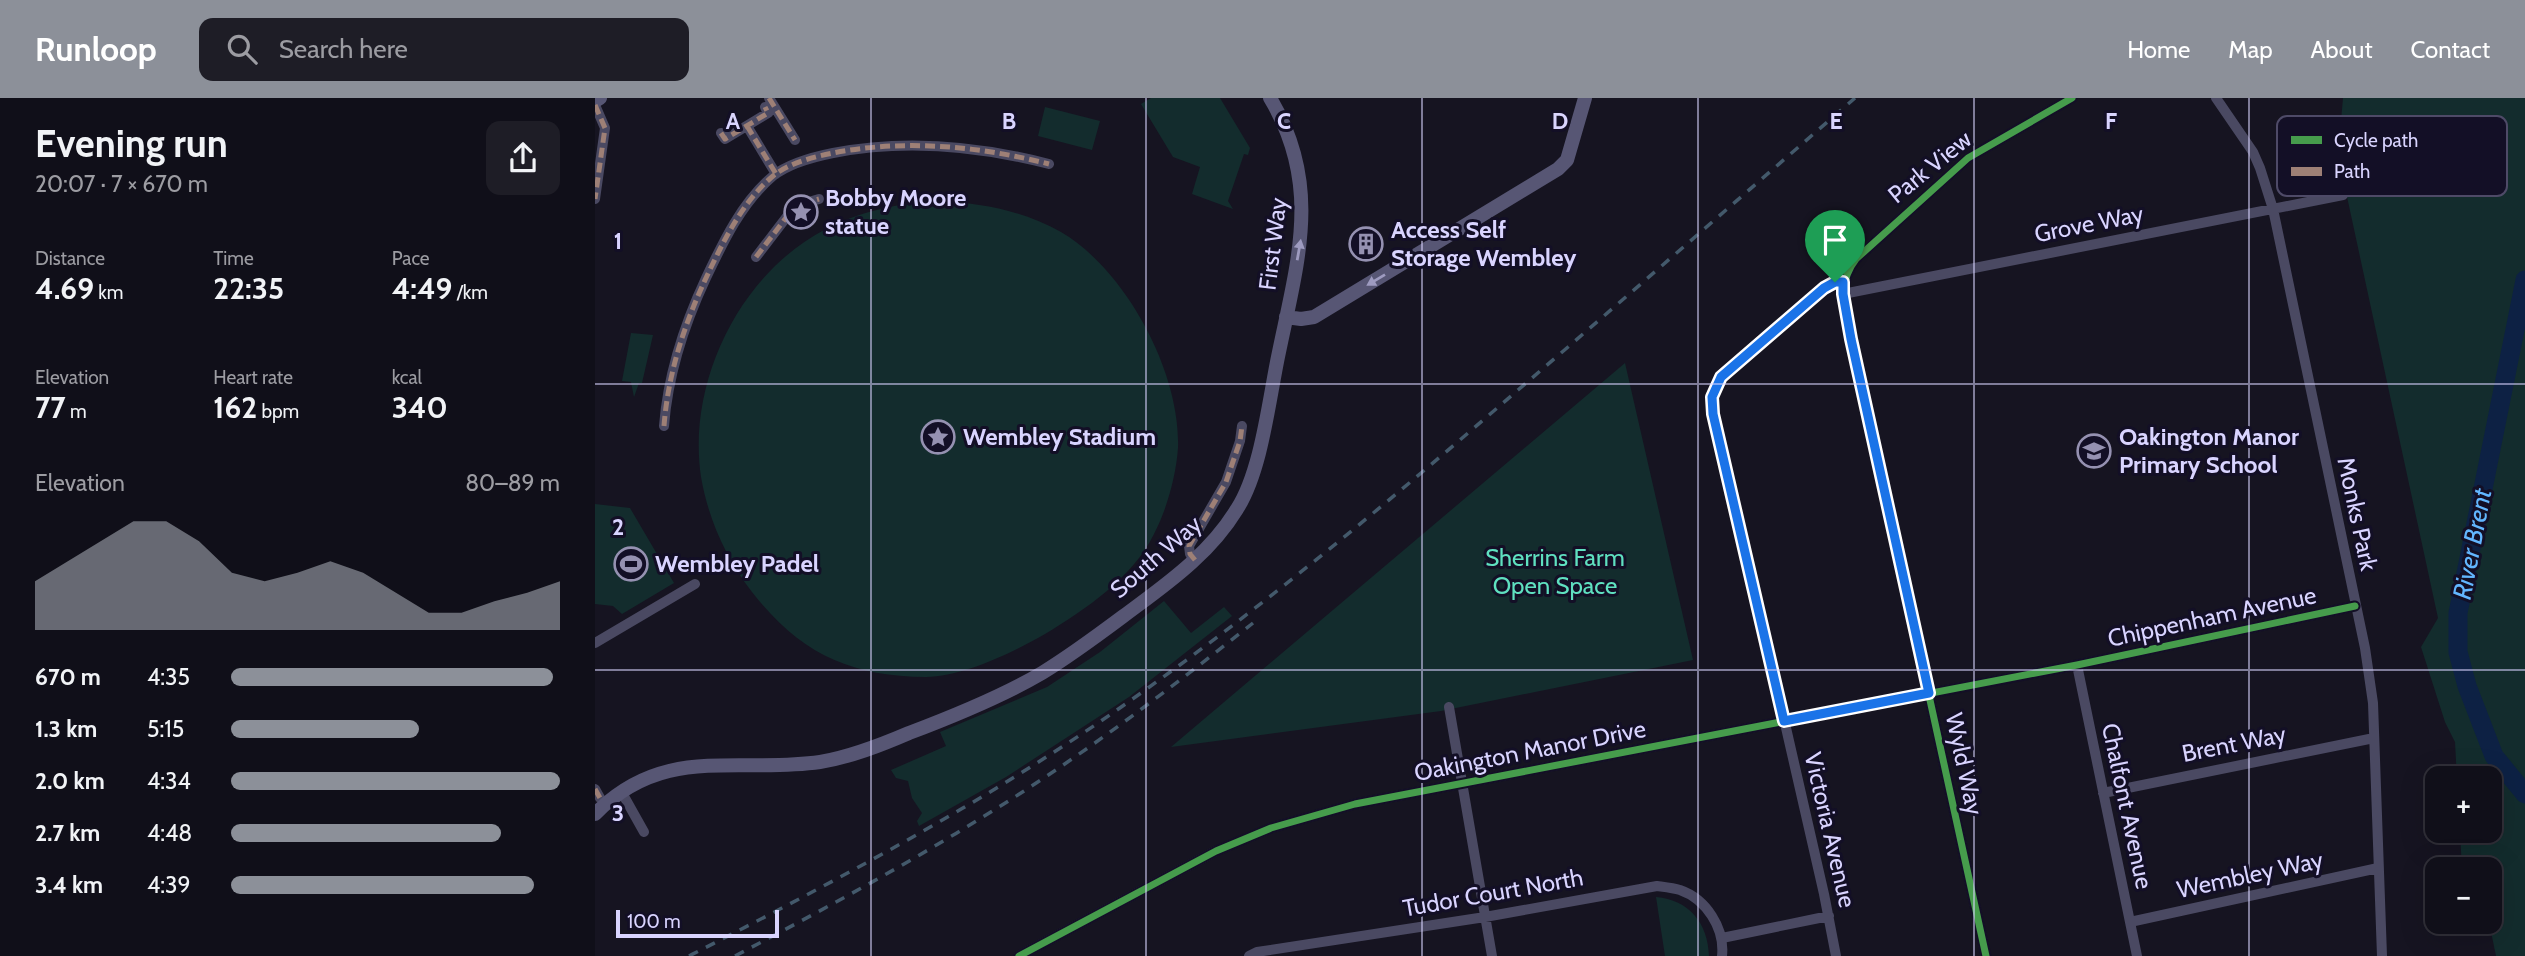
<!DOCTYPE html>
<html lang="en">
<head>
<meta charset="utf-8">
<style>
  body { margin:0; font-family:Cabin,sans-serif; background:#1e1d26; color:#f1f3f6; height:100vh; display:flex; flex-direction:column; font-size:26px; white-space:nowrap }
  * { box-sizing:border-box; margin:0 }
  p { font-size:23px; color:#9c9ca2 }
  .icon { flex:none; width:38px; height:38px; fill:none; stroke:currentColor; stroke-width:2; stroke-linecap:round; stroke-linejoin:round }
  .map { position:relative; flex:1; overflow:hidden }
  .sheet { display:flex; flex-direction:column; background:#100f19; width:595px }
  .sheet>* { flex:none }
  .buttons { position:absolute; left:1830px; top:668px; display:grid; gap:14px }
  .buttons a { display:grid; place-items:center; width:77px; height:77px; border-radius:14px; background:#100f19; box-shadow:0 7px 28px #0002,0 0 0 2px #302f38; font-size:35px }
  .scale { position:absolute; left:21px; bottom:18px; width:163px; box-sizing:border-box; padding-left:7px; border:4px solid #d9d4ff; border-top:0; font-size:19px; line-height:24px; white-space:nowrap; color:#d9d4ff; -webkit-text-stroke:5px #130f26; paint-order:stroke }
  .pin { position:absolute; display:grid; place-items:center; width:60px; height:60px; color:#fff; margin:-72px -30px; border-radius:50% 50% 50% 0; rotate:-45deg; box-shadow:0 0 7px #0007 }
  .pin .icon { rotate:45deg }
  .round { display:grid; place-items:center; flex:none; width:74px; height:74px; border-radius:14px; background:#1e1d26 }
  .summary { display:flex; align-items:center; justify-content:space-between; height:119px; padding:0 35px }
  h1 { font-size:38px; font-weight:700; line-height:52px }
  .figures { display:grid; grid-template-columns:repeat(3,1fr); gap:10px; height:119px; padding:7px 35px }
  .figures div { display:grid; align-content:center }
  .figures b { font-size:30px; font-weight:700 }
  .figures small { font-size:19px; font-weight:400 }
  .figures p { font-size:19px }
  .chart { height:196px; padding:14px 35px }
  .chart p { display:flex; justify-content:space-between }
  .chart svg { width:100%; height:126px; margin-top:7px; fill:#8c9099; opacity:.7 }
  ul { padding:0 35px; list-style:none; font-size:23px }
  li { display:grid; grid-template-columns:112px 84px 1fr; align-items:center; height:52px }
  li i { height:18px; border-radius:9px; background:#8c9099 }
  header { display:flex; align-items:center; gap:42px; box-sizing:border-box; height:98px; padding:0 35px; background:#8c9099; color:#fff }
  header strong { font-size:33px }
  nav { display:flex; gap:38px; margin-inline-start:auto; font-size:24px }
  .search { width:490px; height:63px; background:#1e1d26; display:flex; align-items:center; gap:18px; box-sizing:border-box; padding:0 24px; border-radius:14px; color:#9c9ca2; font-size:26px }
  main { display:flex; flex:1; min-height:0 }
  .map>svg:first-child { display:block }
</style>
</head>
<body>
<header>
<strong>Runloop</strong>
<div class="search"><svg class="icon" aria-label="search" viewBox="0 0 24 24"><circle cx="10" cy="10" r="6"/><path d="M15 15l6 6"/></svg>Search here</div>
<nav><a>Home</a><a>Map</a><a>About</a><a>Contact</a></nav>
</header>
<main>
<section class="sheet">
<div class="summary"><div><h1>Evening run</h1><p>20:07 · 7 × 670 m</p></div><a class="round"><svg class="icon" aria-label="share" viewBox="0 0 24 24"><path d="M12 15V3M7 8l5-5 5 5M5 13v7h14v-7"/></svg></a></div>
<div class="figures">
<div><p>Distance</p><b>4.69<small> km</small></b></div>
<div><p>Time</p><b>22:35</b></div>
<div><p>Pace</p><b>4:49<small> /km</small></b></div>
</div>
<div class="figures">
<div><p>Elevation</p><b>77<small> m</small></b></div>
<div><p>Heart rate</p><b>162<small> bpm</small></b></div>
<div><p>kcal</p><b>340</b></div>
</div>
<div class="chart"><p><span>Elevation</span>80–89 m</p>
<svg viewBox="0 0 160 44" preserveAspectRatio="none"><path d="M0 44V27L10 20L20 13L30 6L40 6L50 13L60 24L70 27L80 24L90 20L100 24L110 31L120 38L130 38L140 34L150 31L160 27V44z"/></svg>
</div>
<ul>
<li><b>670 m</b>4:35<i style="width:98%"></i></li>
<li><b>1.3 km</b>5:15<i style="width:57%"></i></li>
<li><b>2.0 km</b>4:34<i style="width:100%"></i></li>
<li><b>2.7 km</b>4:48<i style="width:82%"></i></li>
<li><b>3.4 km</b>4:39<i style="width:92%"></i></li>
</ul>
</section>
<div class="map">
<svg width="1930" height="858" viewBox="0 0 1930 858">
  <rect width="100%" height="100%" fill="#161421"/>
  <path fill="#132c2d" d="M556 0H625L655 50 653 57 649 56 633 103 638 111 597 96 605 69 578 59 546 6Z
    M1748 0H1930V858H1901L1894 824 1895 772H1867L1865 733H1895V681H1862L1860 644 1850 624 1826 549 1843 520 1743 57Z
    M450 9 505 23 497 52 443 38Z
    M344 103C387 105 429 113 466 134 531 172 586 275 583 350 581 378 572 411 559 436 538 479 490 512 450 536 419 554 367 579 331 579 254 578 205 555 157 494 131 461 113 420 106 379 92 285 144 177 229 132 265 113 304 105 344 103Z
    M36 235 58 237 47 285H44L39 299 36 284 27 283Z
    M1030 265 1098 562 846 613 576 649Z
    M0 406 35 410 79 485 27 516 18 508 0 506Z
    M569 503 596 535 629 509 637 518 534 599 411 679 324 728 322 723 327 715 317 700 313 683 301 680 296 672 351 648 345 634 452 589 505 554Z
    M1061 799C1094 802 1113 825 1114 858H1070Z"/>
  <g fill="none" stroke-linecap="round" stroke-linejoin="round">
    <path stroke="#0d2144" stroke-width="19" d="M1930 182 1863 515V554L1872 588 1899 658 1930 696"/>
    <path stroke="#4a4962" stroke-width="10" d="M174 0 200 42
      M1621 0 1658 54 1665 70 1678 111 1770 550 1778 605 1787 858
      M0 7 10 30 0 101
      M152 28 181 76
      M126 35 130 41 173 15 170 9
      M197 111 200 108 224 101
      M161 159 200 108
      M1248 196 1748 97
      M69 328C73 276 89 227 111 180 128 144 147 104 178 78 194 65 218 59 238 55 309 41 384 48 454 66
      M600 462 595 456 594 448 631 384 645 343 647 328
      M0 545 100 486
      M1482 567 1542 858
      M854 609 897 858
      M0 691 5 700
      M26 693 49 734
      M1508 695 1779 640
      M1535 824 1783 770
      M1127 840 1234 818
      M424 858 621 753 676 730 760 706 1482 567 1760 508
      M654 858 662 854 890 819 1062 788C1069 789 1078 790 1085 792 1111 801 1130 830 1127 858
      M1241 858 1229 796 1117 306 1119 292 1126 279 1233 187 1248 184
      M1391 858 1256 241C1250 212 1241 186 1261 161L1373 60 1477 0"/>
    <path stroke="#575674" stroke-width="14" d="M0 3 5 0
      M691 219 706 221 719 219 963 71 972 62 990 0
      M0 716C69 646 140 676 225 664 256 659 286 647 314 635 359 618 406 599 447 575 480 555 511 531 542 508 580 480 617 452 642 411 667 372 674 300 684 254 703 162 727 86 675 0"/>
    <path stroke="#43596b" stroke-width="3.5" stroke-dasharray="10 9" stroke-linecap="butt" d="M94 858C235 786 375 712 506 623 653 522 789 408 923 292 1036 195 1148 97 1260 0
      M140 858C262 794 384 727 497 647 552 608 605 567 658 525"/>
    <path stroke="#9e8076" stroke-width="5" stroke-dasharray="10 5" stroke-linecap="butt" d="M174 0 200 42
      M0 7 10 30 0 101
      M152 28 181 76
      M126 35 130 41 173 15 170 9
      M195 113 200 108 224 101
      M161 159 200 108
      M69 328C73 276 89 227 111 180 128 144 147 104 178 78 194 65 218 59 238 55 309 41 384 48 454 66
      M600 462 595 456 594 448 631 384 645 343 647 328
      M0 691 5 700"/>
    <defs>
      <path id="cycleway" d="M424 858 621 753 676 730 760 706 1482 567 1760 508
        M1391 858 1256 241C1250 212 1241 186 1261 161L1373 60 1477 0"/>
    </defs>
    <use href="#cycleway" stroke="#130f26" stroke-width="11"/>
    <use href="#cycleway" stroke="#469c4c" stroke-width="7"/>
  </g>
  <defs><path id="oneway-solid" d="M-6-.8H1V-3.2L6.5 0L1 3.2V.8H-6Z" transform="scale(1.75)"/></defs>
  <g fill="#9e9bc0">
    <use href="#oneway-solid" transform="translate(704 152) rotate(-80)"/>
    <use href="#oneway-solid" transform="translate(781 182) rotate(149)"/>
  </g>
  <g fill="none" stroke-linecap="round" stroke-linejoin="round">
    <defs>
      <path id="route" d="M1240 184H1248V196L1256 241 1334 595 1189 623 1118 316 1117 299 1126 279 1229 190Z"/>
    </defs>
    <use href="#route" stroke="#fff" stroke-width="14"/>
    <use href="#route" stroke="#1a73e8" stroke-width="9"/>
  </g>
  <path fill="none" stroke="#d9d4ff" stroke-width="2" stroke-opacity="0.55" d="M276 0V858M551 0V858M827 0V858M1103 0V858M1379 0V858M1654 0V858M0 286H1930M0 572H1930"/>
  <defs>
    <symbol id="sight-ring" viewBox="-11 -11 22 22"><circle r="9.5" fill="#130f26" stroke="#9591b1" stroke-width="1.5"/><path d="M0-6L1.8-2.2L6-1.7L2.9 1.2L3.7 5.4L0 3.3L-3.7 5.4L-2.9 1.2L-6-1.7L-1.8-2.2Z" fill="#9591b1"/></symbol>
    <symbol id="building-ring" viewBox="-11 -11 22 22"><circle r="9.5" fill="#130f26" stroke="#9591b1" stroke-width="1.5"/><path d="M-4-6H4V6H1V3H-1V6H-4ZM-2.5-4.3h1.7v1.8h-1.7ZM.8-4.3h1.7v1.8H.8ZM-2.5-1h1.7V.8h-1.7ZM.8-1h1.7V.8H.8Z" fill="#9591b1"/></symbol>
    <symbol id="school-ring" viewBox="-11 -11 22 22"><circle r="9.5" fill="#130f26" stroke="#9591b1" stroke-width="1.5"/><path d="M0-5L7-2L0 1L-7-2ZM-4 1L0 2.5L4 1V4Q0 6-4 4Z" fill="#9591b1"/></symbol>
    <symbol id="stadium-ring" viewBox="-11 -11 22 22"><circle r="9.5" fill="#130f26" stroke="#9591b1" stroke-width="1.5"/><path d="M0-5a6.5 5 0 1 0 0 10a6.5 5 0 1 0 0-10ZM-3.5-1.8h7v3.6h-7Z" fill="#9591b1"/></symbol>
  </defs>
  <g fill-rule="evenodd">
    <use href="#sight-ring" x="187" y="95" width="38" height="38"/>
    <use href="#building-ring" x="752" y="127" width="38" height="38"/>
    <use href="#sight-ring" x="324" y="320" width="38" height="38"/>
    <use href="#school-ring" x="1480" y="334" width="38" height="38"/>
    <use href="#stadium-ring" x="17" y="447" width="38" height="38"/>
  </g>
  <g text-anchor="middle" stroke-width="6" stroke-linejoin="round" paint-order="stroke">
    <g font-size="24" fill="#d9d4ff" stroke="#130f26">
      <text transform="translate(1335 69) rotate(-39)" y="8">Park View</text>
      <text transform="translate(1494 126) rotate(-11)" y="8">Grove Way</text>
      <text transform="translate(678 146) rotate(-83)" y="8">First Way</text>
      <text transform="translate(1762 416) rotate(78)" y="8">Monks Park</text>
      <text transform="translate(561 459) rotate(-41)" y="8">South Way</text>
      <text transform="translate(1617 519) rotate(-12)" y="8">Chippenham Avenue</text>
      <text transform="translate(1639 646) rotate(-11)" y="8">Brent Way</text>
      <text transform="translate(935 653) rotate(-11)" y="8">Oakington Manor Drive</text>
      <text transform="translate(1369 666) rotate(78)" y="8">Wyld Way</text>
      <text transform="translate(1532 708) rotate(78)" y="8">Chalfont Avenue</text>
      <text transform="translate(1235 732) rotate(77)" y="8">Victoria Avenue</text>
      <text transform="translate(1655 777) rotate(-12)" y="8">Wembley Way</text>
      <text transform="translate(898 795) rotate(-10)" y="8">Tudor Court North</text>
    </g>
    <g font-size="24" font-weight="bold" fill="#d9d4ff" stroke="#130f26" text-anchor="start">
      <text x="230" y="108">Bobby Moore<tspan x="230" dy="28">statue</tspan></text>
      <text x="796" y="140">Access Self<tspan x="796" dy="28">Storage Wembley</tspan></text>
      <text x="368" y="347">Wembley Stadium</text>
      <text x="1524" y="347">Oakington Manor<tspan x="1524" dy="28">Primary School</tspan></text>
      <text x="60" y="474">Wembley Padel</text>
    </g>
    <g font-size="24" fill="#5fe0c0" stroke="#130f26">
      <text x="960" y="468">Sherrins Farm<tspan x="960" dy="28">Open Space</tspan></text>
    </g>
    <g font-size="26" font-style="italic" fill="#62b6ff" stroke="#130f26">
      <text transform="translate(1877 446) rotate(-79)" y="9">River Brent</text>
    </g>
  </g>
  <rect x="1682" y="18" width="230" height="80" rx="10" fill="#130f26" stroke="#4e4a67" stroke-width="2"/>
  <rect x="1696" y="38" width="31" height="8" fill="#469c4c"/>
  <rect x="1696" y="69" width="31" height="9" fill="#9e8076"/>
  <g font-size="19" fill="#d9d4ff">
    <text x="1739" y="49">Cycle path</text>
    <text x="1739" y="80">Path</text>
  </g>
  <g font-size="23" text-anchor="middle" font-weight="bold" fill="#d9d4ff" stroke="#130f26" stroke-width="6" stroke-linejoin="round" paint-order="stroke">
    <text x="138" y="31">A</text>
    <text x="414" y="31">B</text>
    <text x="689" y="31">C</text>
    <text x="965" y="31">D</text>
    <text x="1241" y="31">E</text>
    <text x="1516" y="31">F</text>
    <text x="23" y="151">1</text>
    <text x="23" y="437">2</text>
    <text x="23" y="723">3</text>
  </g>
</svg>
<div class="buttons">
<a>+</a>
<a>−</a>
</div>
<div class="scale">100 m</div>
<div class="pin" style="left:1240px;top:184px;background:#1e9e55"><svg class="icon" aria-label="arrive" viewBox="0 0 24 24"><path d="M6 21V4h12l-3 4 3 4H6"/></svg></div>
</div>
</main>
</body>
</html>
